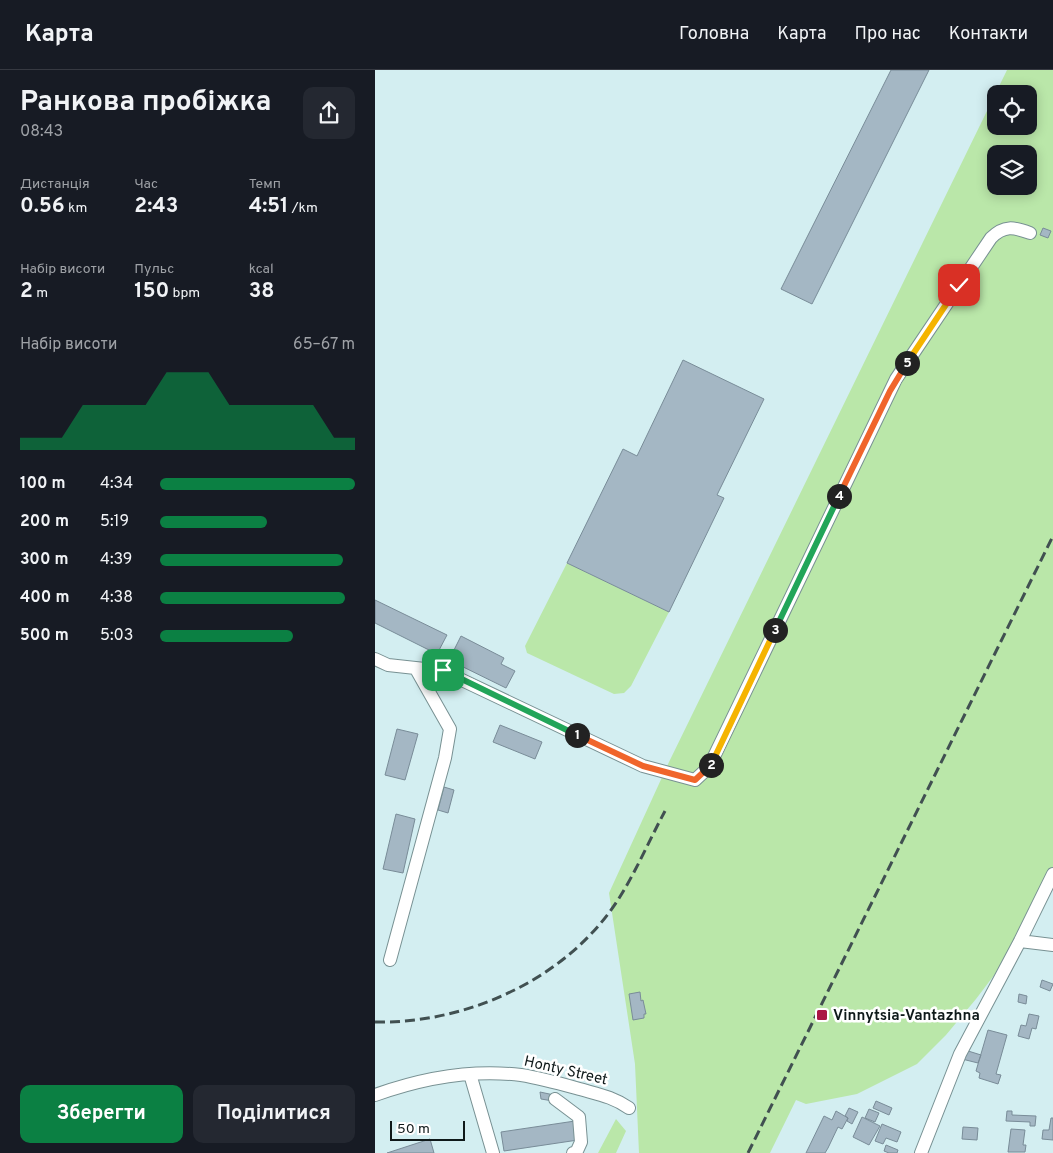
<!DOCTYPE html>
<html lang="uk">
<head>
<meta charset="utf-8">
<style>
  body { margin:0; font-family:Overpass,sans-serif; background:#242831; color:#f1f3f6; height:100vh; display:flex; flex-direction:column; font-size:19px; white-space:nowrap }
  * { box-sizing:border-box; margin:0 }
  p { font-size:16px; color:#9ea1a6 }
  .icon { flex:none; width:28px; height:28px; fill:none; stroke:currentColor; stroke-width:2; stroke-linecap:round; stroke-linejoin:round }
  .map { position:relative; flex:1; overflow:hidden }
  .side { display:flex; flex-direction:column; background:#171b24; width:375px }
  .side>* { flex:none }
  .controls { position:absolute; left:612px; top:15px; display:grid; gap:10px }
  .controls a { display:grid; place-items:center; width:50px; height:50px; border-radius:10px; background:#171b24; box-shadow:0 2px 12px #0003; font-size:25px }
  .scale { position:absolute; left:15px; bottom:12px; width:75px; box-sizing:border-box; padding-left:5px; border:2px solid #0f191a; border-top:0; font-size:14px; line-height:18px; white-space:nowrap; color:#0f191a; -webkit-text-stroke:4px #fff; paint-order:stroke }
  .pin { position:absolute; display:grid; place-items:center; width:42px; height:42px; color:#fff; margin:-21px; border-radius:10px; box-shadow:0 2px 8px #0006 }
  .km { position:absolute; width:25px; height:25px; margin:-12px; border-radius:50%; background:#222; color:#fff; font-size:14px; line-height:25px; text-align:center }
  .round { display:grid; place-items:center; flex:none; width:52px; height:52px; border-radius:10px; background:#242831 }
  .head { display:flex; align-items:center; justify-content:space-between; height:85px; padding:0 20px }
  h1 { font-size:28px; font-weight:700; line-height:38px }
  .metrics { display:grid; grid-template-columns:repeat(3,1fr); gap:8px; height:85px; padding:5px 20px }
  .metrics div { display:grid; align-content:center }
  .metrics b { font-size:21px; font-weight:700 }
  .metrics small { font-size:14px; font-weight:400 }
  .metrics p { font-size:14px }
  .chart { height:140px; padding:10px 20px }
  .chart p { display:flex; justify-content:space-between }
  .chart svg { width:100%; height:90px; margin-top:5px; fill:#0b8043; opacity:.7 }
  .button { display:flex; gap:10px; margin-top:auto; padding:10px 20px }
  .button a { flex:1; height:58px; border-radius:10px; background:#0b8043; color:#fff; font-size:20px; font-weight:700; line-height:58px; text-align:center }
  .button a+a { background:#242831; color:#f1f3f6 }
  ul { padding:0 20px; list-style:none; font-size:16px }
  li { display:grid; grid-template-columns:80px 60px 1fr; align-items:center; height:38px }
  li i { height:12px; border-radius:6px; background:#0b8043 }
  header { display:flex; align-items:center; gap:30px; box-sizing:border-box; height:70px; padding:0 25px; background:#171b24; border-bottom:1px solid #363941 }
  header strong { font-size:24px }
  nav { display:flex; gap:28px; margin-inline-start:auto; font-size:18px }
  main { display:flex; flex:1; min-height:0 }
  .map>svg:first-child { display:block }
</style>
</head>
<body>
<header>
<strong>Карта</strong>
<nav><a>Головна</a><a>Карта</a><a>Про нас</a><a>Контакти</a></nav>
</header>
<main>
<section class="side">
<div class="head"><div><h1>Ранкова пробіжка</h1><p>08:43</p></div><a class="round"><svg class="icon" aria-label="share" viewBox="0 0 24 24"><path d="M12 15V3M7 8l5-5 5 5M5 13v7h14v-7"/></svg></a></div>
<div class="metrics">
<div><p>Дистанція</p><b>0.56<small> km</small></b></div>
<div><p>Час</p><b>2:43</b></div>
<div><p>Темп</p><b>4:51<small> /km</small></b></div>
</div>
<div class="metrics">
<div><p>Набір висоти</p><b>2<small> m</small></b></div>
<div><p>Пульс</p><b>150<small> bpm</small></b></div>
<div><p>kcal</p><b>38</b></div>
</div>
<div class="chart"><p><span>Набір висоти</span>65–67 m</p>
<svg viewBox="0 0 160 44" preserveAspectRatio="none"><path d="M0 44V38L10 38L20 38L30 22L40 22L50 22L60 22L70 6L80 6L90 6L100 22L110 22L120 22L130 22L140 22L150 38L160 38V44z"/></svg>
</div>
<ul>
<li><b>100 m</b>4:34<i style="width:100%"></i></li>
<li><b>200 m</b>5:19<i style="width:55%"></i></li>
<li><b>300 m</b>4:39<i style="width:94%"></i></li>
<li><b>400 m</b>4:38<i style="width:95%"></i></li>
<li><b>500 m</b>5:03<i style="width:68%"></i></li>
</ul>
<div class="button"><a>Зберегти</a><a>Поділитися</a></div>
</section>
<div class="map">
<svg width="678" height="1083" viewBox="0 0 678 1083">
  <rect width="100%" height="100%" fill="#d3eef1"/>
  <path fill="#bae7a9" fill-rule="evenodd" d="M632 0H678V804L645 871 601 929 571 965 542 994 482 1024 431 1034 421 1030 395 1083H264L260 994 234 823 294 692ZM621 24H654V56H621ZM621 84H654V116H621Z
    M192 493 294 542 256 616 249 623 239 624 152 583 150 576Z
    M241 1049 251 1061 241 1083H223Z"/>
  <path fill="#a4b7c4" stroke="#798c98" d="M516 0H554L437 234 406 219Z
    M668 158 676 161 673 168 665 165Z
    M308 290 389 329 342 425 349 428 294 542 192 493 248 379 262 386Z
    M0 530 72 565 62 584 0 553Z
    M86 566 129 588 126 594 140 601 131 618 74 590Z
    M125 655 167 672 160 689 118 672Z
    M22 659 43 664 30 710 10 705Z
    M69 717 79 720 73 743 63 740Z
    M21 744 40 749 28 803 8 799Z
    M667 910 678 914 675 921 665 917Z
    M265 922 266 931 268 930 271 944H269V948L258 950 254 924Z
    M644 924 652 926 651 934 643 932Z
    M654 944 664 946 661 959 657 958 654 969 643 966 646 955 651 956Z
    M613 960 632 965 621 1004 626 1005 623 1014 604 1008 605 1003 601 1001Z
    M590 980 606 985 603 993 587 989Z
    M165 1022 179 1025 178 1031 166 1029Z
    M501 1031 517 1038 514 1045 498 1038Z
    M474 1038 483 1042 477 1054 472 1051 473 1048 470 1046Z
    M494 1039 504 1043 500 1052 490 1048Z
    M461 1041 473 1048 467 1059 463 1057 453 1078 450 1083H431L449 1046 457 1050Z
    M632 1041H637V1045L661 1046 660 1056H655V1052L631 1051Z
    M487 1047 505 1056 494 1075 478 1067Z
    M676 1048H678V1070L667 1069 668 1060H674Z
    M200 1051 203 1070 129 1081 126 1062Z
    M507 1054 526 1062 522 1072 511 1068 508 1074 500 1071Z
    M588 1057 603 1058 602 1070 587 1069Z
    M636 1059 650 1060 648 1075H651L650 1082H633Z
    M55 1069 59 1083H12Z
    M511 1075 523 1080 522 1083H514L509 1081Z"/>
  <g fill="none" stroke-linecap="round" stroke-linejoin="round">
    <defs>
      <path id="minor" d="M0 589 13 595 68 601 268 696 320 710 334 697 521 309 616 168C629 155 639 157 655 163
        M645 871 678 875
        M15 890 70 688 75 659 41 599
        M95 1004 118 1083
        M0 1025C47 1008 96 999 146 1005 165 1008 183 1013 201 1018 221 1024 237 1026 254 1038
        M180 1029 204 1047 206 1072 201 1083H198
        M546 1083 585 984 645 871 678 804"/>
    </defs>
    <use href="#minor" stroke="#789193" stroke-width="14"/>
    <use href="#minor" stroke="#fff" stroke-width="12"/>
    <path stroke="#415051" stroke-width="3" stroke-dasharray="10 5" stroke-linecap="butt" d="M0 952C94 954 196 907 246 825 262 799 275 769 290 741
      M373 1083 678 466"/>
  </g>
  <g fill="none" stroke-linecap="round" stroke-linejoin="round">
    <defs>
      <path id="split-1" d="M68 600 202 665"/>
      <path id="split-2" d="M202 665 268 696 320 710 336 695"/>
      <path id="split-3" d="M336 695 400 560"/>
      <path id="split-4" d="M400 560 464 426"/>
      <path id="split-5" d="M464 426 515 321 532 293"/>
      <path id="split-6" d="M532 293 584 215"/>
    </defs>
    <use href="#split-1" stroke="#fff" stroke-width="10"/>
    <use href="#split-2" stroke="#fff" stroke-width="10"/>
    <use href="#split-3" stroke="#fff" stroke-width="10"/>
    <use href="#split-4" stroke="#fff" stroke-width="10"/>
    <use href="#split-5" stroke="#fff" stroke-width="10"/>
    <use href="#split-6" stroke="#fff" stroke-width="10"/>
    <use href="#split-1" stroke="#22a559" stroke-width="6"/>
    <use href="#split-2" stroke="#f0652b" stroke-width="6"/>
    <use href="#split-3" stroke="#f5b400" stroke-width="6"/>
    <use href="#split-4" stroke="#22a559" stroke-width="6"/>
    <use href="#split-5" stroke="#f0652b" stroke-width="6"/>
    <use href="#split-6" stroke="#f5b400" stroke-width="6"/>
  </g>
  <rect fill="#aa1545" stroke="#fff" stroke-width="2" x="441" y="939" width="12" height="12" rx="2.5"/>
  <g text-anchor="middle" stroke-width="5" stroke-linejoin="round" paint-order="stroke">
    <g font-size="15" font-weight="bold" fill="#0f191a" stroke="#fff" text-anchor="start">
      <text x="458" y="950">Vinnytsia-Vantazhna</text>
    </g>
    <g font-size="15" fill="#0f191a" stroke="#fff">
      <text transform="translate(191 1000) rotate(13)" y="5">Honty Street</text>
    </g>
  </g>
</svg>
<div class="controls">
<a><svg class="icon" aria-label="locate" viewBox="0 0 24 24"><circle cx="12" cy="12" r="6"/><path d="M12 2v4M12 18v4M2 12h4M18 12h4"/></svg></a>
<a><svg class="icon" aria-label="layers" viewBox="0 0 24 24"><path d="M12 4l9 5-9 5-9-5zM3 14l9 5 9-5"/></svg></a>
</div>
<div class="scale">50 m</div>
<div class="pin" style="left:68px;top:600px;background:#1e9e55"><svg class="icon" aria-label="arrive" viewBox="0 0 24 24"><path d="M6 21V4h12l-3 4 3 4H6"/></svg></div>
<div class="pin" style="left:584px;top:215px;background:#d93025"><svg class="icon" aria-label="check" viewBox="0 0 24 24"><path d="M5 12l5 5 9-10"/></svg></div>
<b class="km" style="left:202px;top:665px">1</b>
<b class="km" style="left:336px;top:695px">2</b>
<b class="km" style="left:400px;top:560px">3</b>
<b class="km" style="left:464px;top:426px">4</b>
<b class="km" style="left:532px;top:293px">5</b>
</div>
</main>
</body>
</html>
